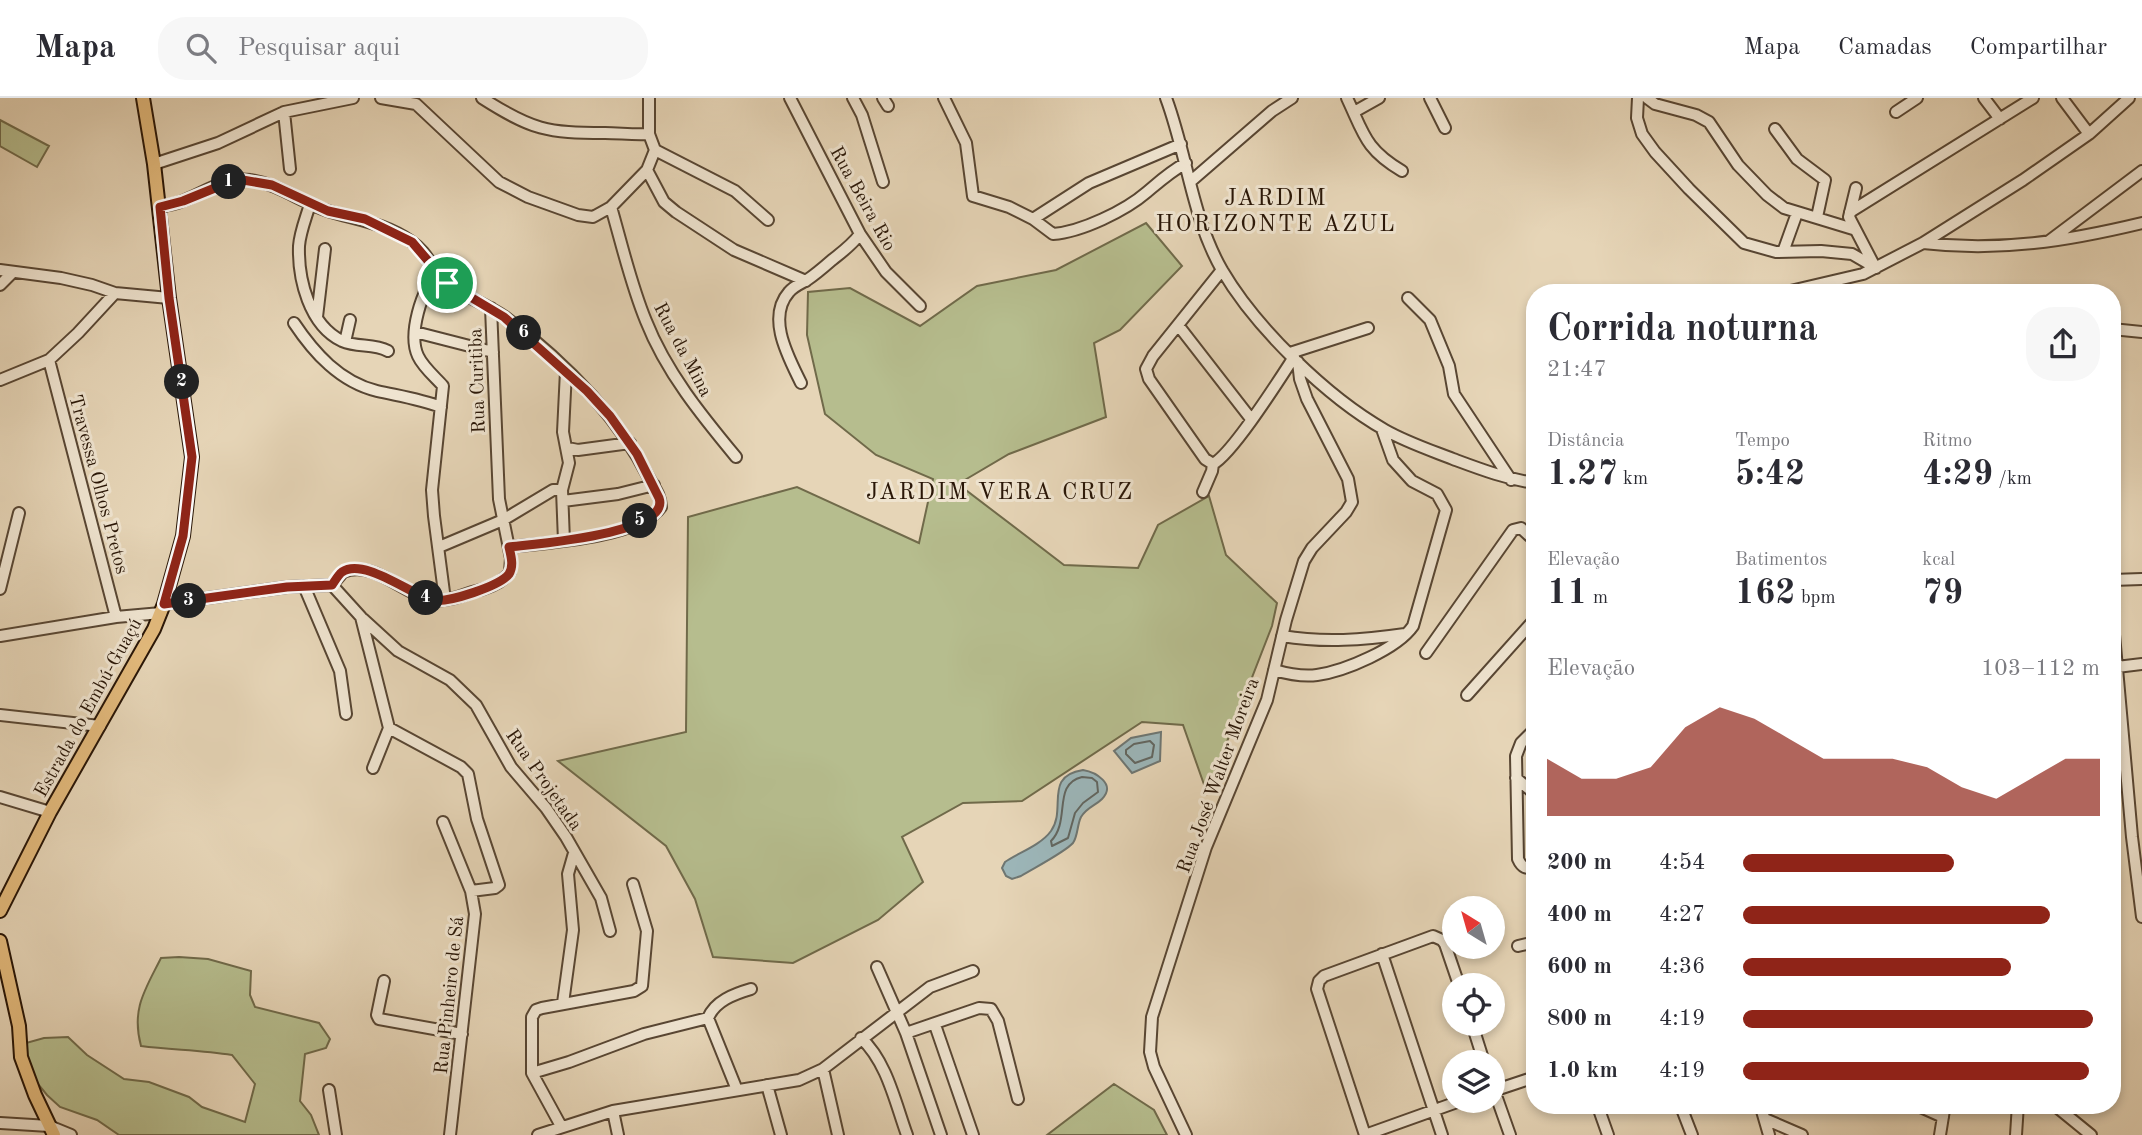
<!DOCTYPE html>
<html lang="pt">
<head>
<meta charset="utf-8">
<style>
  body { margin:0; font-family:"Old Standard TT",serif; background:#f7f7f7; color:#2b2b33; height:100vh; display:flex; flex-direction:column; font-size:26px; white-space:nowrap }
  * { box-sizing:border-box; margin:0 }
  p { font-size:23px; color:#7c7c81 }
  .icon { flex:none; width:38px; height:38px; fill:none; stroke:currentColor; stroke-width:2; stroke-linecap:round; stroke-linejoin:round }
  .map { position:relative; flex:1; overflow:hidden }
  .drawer { position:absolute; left:1526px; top:186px; width:595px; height:830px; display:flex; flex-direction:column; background:#fff; border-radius:28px; box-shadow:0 4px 10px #0003 }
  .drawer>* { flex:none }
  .needle { width:46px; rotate:323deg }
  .fabs { position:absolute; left:1442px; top:798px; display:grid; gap:14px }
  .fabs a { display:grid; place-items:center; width:63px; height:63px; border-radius:50%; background:#fff; box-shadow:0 4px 10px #0003; font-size:35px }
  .pin { position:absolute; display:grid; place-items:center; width:60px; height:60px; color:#fff; margin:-30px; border:4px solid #fff; border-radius:50%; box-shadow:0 2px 7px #0007 }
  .km { position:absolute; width:35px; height:35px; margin:-18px; border-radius:50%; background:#222; color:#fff; font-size:19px; line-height:35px; text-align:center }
  .round { display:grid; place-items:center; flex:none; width:74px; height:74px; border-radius:28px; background:#f7f7f7 }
  .summary { display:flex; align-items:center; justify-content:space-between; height:119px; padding:0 21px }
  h1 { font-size:38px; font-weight:700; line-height:52px }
  .metrics { display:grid; grid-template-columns:repeat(3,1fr); gap:10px; height:119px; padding:7px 21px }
  .metrics div { display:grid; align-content:center }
  .metrics b { font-size:35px; font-weight:700 }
  .metrics small { font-size:19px; font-weight:400 }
  .metrics p { font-size:19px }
  .chart { height:196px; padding:14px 21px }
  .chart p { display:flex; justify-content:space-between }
  .chart svg { width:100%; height:126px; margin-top:7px; fill:#8f2418; opacity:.7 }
  ul { padding:0 21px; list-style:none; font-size:23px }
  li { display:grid; grid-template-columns:112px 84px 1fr; align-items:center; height:52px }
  li i { height:18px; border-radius:9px; background:#8f2418 }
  header { display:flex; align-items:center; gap:42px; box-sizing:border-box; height:98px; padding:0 35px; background:#fff; border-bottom:2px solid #e1e1e2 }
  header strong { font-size:33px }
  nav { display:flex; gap:38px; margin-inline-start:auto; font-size:24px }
  .search { width:490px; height:63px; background:#f7f7f7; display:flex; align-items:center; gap:18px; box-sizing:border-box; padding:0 24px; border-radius:28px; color:#7c7c81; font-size:26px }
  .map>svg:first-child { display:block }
</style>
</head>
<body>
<header>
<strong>Mapa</strong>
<div class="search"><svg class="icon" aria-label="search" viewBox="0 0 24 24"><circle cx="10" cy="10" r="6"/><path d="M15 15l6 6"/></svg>Pesquisar aqui</div>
<nav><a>Mapa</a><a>Camadas</a><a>Compartilhar</a></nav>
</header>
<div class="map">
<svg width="2142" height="1037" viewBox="0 0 2142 1037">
  <rect width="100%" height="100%" fill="#e6d5b7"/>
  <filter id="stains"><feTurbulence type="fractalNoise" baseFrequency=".00286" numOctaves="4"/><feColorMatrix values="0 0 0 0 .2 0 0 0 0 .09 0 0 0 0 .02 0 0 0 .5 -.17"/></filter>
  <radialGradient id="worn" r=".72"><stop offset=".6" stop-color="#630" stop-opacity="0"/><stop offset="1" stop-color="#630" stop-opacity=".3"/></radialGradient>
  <path fill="#b6bd8e" stroke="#706a4a" stroke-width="2" d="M0 22 49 48 37 69 0 48Z
    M1146 125 1182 168 1120 232 1094 245 1106 319 1009 356 958 386 1064 467 1138 470 1158 427 1209 398 1226 457 1277 505 1272 528 1207 695 1183 627 1142 624 1022 703 963 705 902 739 923 784 878 822 793 865 713 859 695 801 666 748 558 663 686 634 688 419 797 389 919 445 933 381 876 357 825 316 807 237 808 194 850 190 920 228 977 188 1056 172Z
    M179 859 208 861 251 873 250 897 255 909 319 925 330 941 326 950 305 956 300 1003 311 1017 319 1037H119L97 1022 60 1009 47 997 33 980 24 957 26 945 44 940 68 939 87 957 124 981 149 984 189 999 202 1009 245 1024 255 986 232 957C201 952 172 952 141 948 131 911 145 892 161 860Z
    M1114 986 1154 1012 1167 1037H1047Z"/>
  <path fill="#9cb6b9" stroke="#6e7672" stroke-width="2" d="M1161 634 1160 663 1132 675 1114 653 1131 640Z
    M1083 672C1095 674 1117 686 1102 701 1095 708 1087 709 1081 719 1077 727 1078 738 1073 745 1065 754 1034 770 1021 778L1012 781 1006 778 1002 770 1005 764C1018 755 1041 747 1051 733 1067 711 1043 678 1083 672Z"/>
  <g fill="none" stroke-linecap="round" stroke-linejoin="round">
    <path stroke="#626660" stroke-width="2" d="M1150 643 1154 647 1152 659 1135 665 1126 656V652L1134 646Z
      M1082 679 1092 680 1097 684 1098 694 1083 705 1075 715 1068 740 1052 748 1051 743C1071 723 1052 686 1082 679Z"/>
    <defs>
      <path id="minor" d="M381 0 416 6 499 84 528 99 578 117 593 119 611 109 647 72 655 52
        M482 0C532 32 547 35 605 35 619 35 634 37 649 36
        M649 0V36L655 52
        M790 0 860 136 886 174 920 208
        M853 0 862 17 883 84
        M883 0 888 8
        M944 0 966 45 973 98 1009 109 1033 121 1053 136C1081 134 1125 113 1147 94 1160 83 1171 73 1186 65
        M1166 0C1187 56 1192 120 1222 172 1256 230 1327 299 1385 332 1406 344 1430 352 1453 361 1480 371 1506 381 1535 385
        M1347 0C1364 36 1365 51 1402 73
        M1430 0 1445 30
        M1638 0 1637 20 1642 36 1655 54 1689 91 1744 145 1776 154 1821 153 1852 156 1876 170
        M1647 0 1655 6 1696 17 1709 24 1738 67 1767 97 1784 110 1853 131
        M1984 0 2000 21
        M2062 0 2089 36
        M284 14 290 71
        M1354 14 1379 0
        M1896 14 1917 0
        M1775 31 1797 61 1825 82 1817 119
        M655 52 735 93 768 122
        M154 66 218 45 284 14 353 0
        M647 72 664 104 676 114 734 152 806 183
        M1190 84 1272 13 1292 0
        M1856 90 1849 119 1874 167
        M310 106C306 120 300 134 299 148 298 181 309 227 342 243 358 250 373 245 388 253
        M160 109C168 107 177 106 185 102 205 94 227 78 250 82 279 86 300 104 328 113 357 122 385 125 412 144 427 154 433 172 446 184 464 199 487 206 505 219 562 262 617 317 649 380 654 389 661 398 661 409 639 440 546 445 509 449
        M611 109C622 147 631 187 646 223 666 274 702 318 736 359
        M1850 114 2033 0
        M1033 121 1089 85 1181 46
        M2049 143 2142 73
        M1923 145C2000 154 2067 143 2142 125
        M1783 154 1797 115
        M0 172 61 180 92 187 115 195 169 200
        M438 176C421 191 408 237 418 258 423 269 435 279 443 288L432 392 434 418 445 502
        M0 187 12 175
        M1786 194 1863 176 1923 145 2023 82 2089 36 2129 0
        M1408 200 1430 222 1449 268 1454 296 1511 382
        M317 219 325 151
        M294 225C314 255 340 284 377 293 399 298 420 301 441 309
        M1178 227 1251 321
        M2112 231 2142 234
        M415 234 493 254
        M345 244 350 222
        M1290 255 1368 230
        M49 262 116 519
        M0 282 49 262 78 235 115 195
        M801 285C789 260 766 220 789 194 794 188 800 186 807 182 816 176 824 169 832 162 842 154 852 147 860 136
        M568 350 578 352 630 345
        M1213 366 1205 361 1149 281 1146 271 1153 258 1222 172
        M1213 366C1233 355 1279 282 1294 259
        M1203 394 1212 373 1213 366
        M563 403 618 396 654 387
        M564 443 562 392 569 365 563 334 566 273
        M439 449 503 422 553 392H562
        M2112 482 2142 481
        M332 487 343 474C375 461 404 498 435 502 447 504 461 498 472 494 486 491 502 485 510 474L511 460 499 401 491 210
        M304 488 340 573 346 616
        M0 491 19 415
        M164 506 287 489 332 487 361 519 389 630 461 669 468 676 477 721 499 787 495 790 471 793
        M2112 514 2132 739 2142 819
        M363 521 398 553 450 582 476 607 511 669 546 710 566 739 601 800 610 833
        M0 538 116 519 161 515
        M1282 538C1324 545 1363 542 1405 536
        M1426 555 1513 432 1521 430 1535 443
        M2117 569 2142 566
        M1274 572C1288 576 1303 579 1317 577 1345 573 1397 551 1413 528L1446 412 1437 396 1412 383 1393 362 1382 331
        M1467 597 1535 521
        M0 617 100 628
        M1535 631 1521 645 1516 658 1518 761C1522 770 1526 771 1535 769
        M373 670 389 630
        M1516 680 1535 696
        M0 699 50 714
        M443 724 471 793 475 816 450 1037
        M1518 848 1535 844
        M1382 856 1442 1037
        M877 869 906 935 941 1037
        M384 883 377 917 379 921 462 936
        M563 905 573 832 568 776 574 755
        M708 920 737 992
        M1472 926 1484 964
        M935 927 973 1037
        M906 935 979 910 991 911 998 923 1018 1001
        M861 940C887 964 895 1004 907 1037
        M823 971 838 1037
        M532 975 569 964 644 936 708 920C715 903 734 896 751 891
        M767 987 781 1037
        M1493 989 1510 1037
        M329 992 336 1037
        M1493 993 1535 979
        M1597 1006 1608 1037
        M1680 1006 1692 1037
        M1760 1006 1769 1037
        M1914 1006 1943 1019
        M2053 1006 2091 1037
        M613 1013 618 1037
        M1765 1021 1802 1037
        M0 1025 49 1028 71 1037
        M561 1028 532 975V919L536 912 542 910 634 893 642 888 647 833 633 786
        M538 1037 613 1013 799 982 823 971 930 889 973 873
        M1186 1037 1154 969 1150 954 1152 919 1206 749 1267 602 1286 522 1304 463 1312 450 1346 414 1352 404 1348 381 1307 301 1300 281 1298 264
        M1365 1037 1317 891 1319 883 1324 878 1433 838 1442 842 1445 846 1459 887
        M1365 1037 1460 1003
        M1940 1037 1945 1006
        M2016 1037 2018 1006"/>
      <path id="major" d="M0 813 50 714 154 531 164 506 183 438 192 359 169 200 154 66 143 0
        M0 843 19 928 21 959 35 997 54 1037"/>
    </defs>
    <use href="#minor" stroke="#584633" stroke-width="14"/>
    <use href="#major" stroke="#291607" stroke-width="16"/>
    <use href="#minor" stroke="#efe4d0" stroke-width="10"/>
    <use href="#major" stroke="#e3ba7c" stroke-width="12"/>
  </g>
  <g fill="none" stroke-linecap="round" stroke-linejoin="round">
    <defs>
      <path id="route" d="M237 81 272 87 328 113 365 121 412 144 447 185 504 219 587 293 610 318 637 356 659 400C672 436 532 446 509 449 511 458 514 468 509 476 500 488 448 505 433 502 411 497 364 459 342 474 338 477 335 483 332 487L287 489 164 506 183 438 192 359 169 200 160 109 183 103Z"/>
    </defs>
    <use href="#route" stroke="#fff" stroke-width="14"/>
    <use href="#route" stroke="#8f2418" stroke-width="9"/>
  </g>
  <g text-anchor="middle" stroke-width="6" stroke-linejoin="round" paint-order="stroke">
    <g font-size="19" fill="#291607" stroke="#efe4d0">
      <text transform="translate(864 100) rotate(61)" y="7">Rua Beira Rio</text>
      <text transform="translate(684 251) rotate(62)" y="7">Rua da Mina</text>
      <text transform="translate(476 283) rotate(-92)" y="7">Rua Curitiba</text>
      <text transform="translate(100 386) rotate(75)" y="7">Travessa Olhos Pretos</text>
      <text transform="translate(87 609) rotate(-61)" y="7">Estrada do Embú-Guaçú</text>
      <text transform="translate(1217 677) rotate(-70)" y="7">Rua José Walter Moreira</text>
      <text transform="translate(545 681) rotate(55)" y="7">Rua Projetada</text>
      <text transform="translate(448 897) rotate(-84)" y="7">Rua Pinheiro de Sá</text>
    </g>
    <g font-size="23" letter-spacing="2" fill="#291607" stroke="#efe4d0">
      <text x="1276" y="107">JARDIM<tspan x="1276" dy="26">HORIZONTE AZUL</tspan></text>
      <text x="1000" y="401">JARDIM VERA CRUZ</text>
    </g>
  </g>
  <rect width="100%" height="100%" filter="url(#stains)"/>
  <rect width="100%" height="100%" fill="url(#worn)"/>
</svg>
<div class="fabs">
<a><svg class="needle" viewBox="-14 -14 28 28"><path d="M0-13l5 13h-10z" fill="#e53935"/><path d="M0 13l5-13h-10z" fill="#7c7c81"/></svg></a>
<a><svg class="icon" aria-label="locate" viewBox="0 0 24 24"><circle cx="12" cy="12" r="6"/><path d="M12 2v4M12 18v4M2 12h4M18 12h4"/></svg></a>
<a><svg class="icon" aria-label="layers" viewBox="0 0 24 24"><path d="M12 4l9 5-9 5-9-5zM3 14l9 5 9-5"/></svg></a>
</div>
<div class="pin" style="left:447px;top:185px;background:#1e9e55"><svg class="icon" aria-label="arrive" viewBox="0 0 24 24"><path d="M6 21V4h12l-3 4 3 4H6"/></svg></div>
<b class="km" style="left:229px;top:84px">1</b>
<b class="km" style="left:182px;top:284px">2</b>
<b class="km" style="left:189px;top:503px">3</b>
<b class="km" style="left:426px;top:500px">4</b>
<b class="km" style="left:640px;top:423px">5</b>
<b class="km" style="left:524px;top:235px">6</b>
<section class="drawer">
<div class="summary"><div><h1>Corrida noturna</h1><p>21:47</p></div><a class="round"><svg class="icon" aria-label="share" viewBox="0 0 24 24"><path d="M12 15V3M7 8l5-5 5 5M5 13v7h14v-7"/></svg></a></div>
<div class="metrics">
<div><p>Distância</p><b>1.27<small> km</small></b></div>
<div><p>Tempo</p><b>5:42</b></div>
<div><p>Ritmo</p><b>4:29<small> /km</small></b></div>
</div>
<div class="metrics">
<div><p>Elevação</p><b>11<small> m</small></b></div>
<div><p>Batimentos</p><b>162<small> bpm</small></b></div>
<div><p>kcal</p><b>79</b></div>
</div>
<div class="chart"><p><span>Elevação</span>103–112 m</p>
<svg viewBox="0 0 160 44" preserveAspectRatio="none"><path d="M0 44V24L10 31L20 31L30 27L40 13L50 6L60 10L70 17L80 24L90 24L100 24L110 27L120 34L130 38L140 31L150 24L160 24V44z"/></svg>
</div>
<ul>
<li><b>200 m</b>4:54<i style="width:59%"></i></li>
<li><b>400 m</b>4:27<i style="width:86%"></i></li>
<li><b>600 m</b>4:36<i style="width:75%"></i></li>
<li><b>800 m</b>4:19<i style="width:98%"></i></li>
<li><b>1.0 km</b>4:19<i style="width:97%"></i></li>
</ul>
</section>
</div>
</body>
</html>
